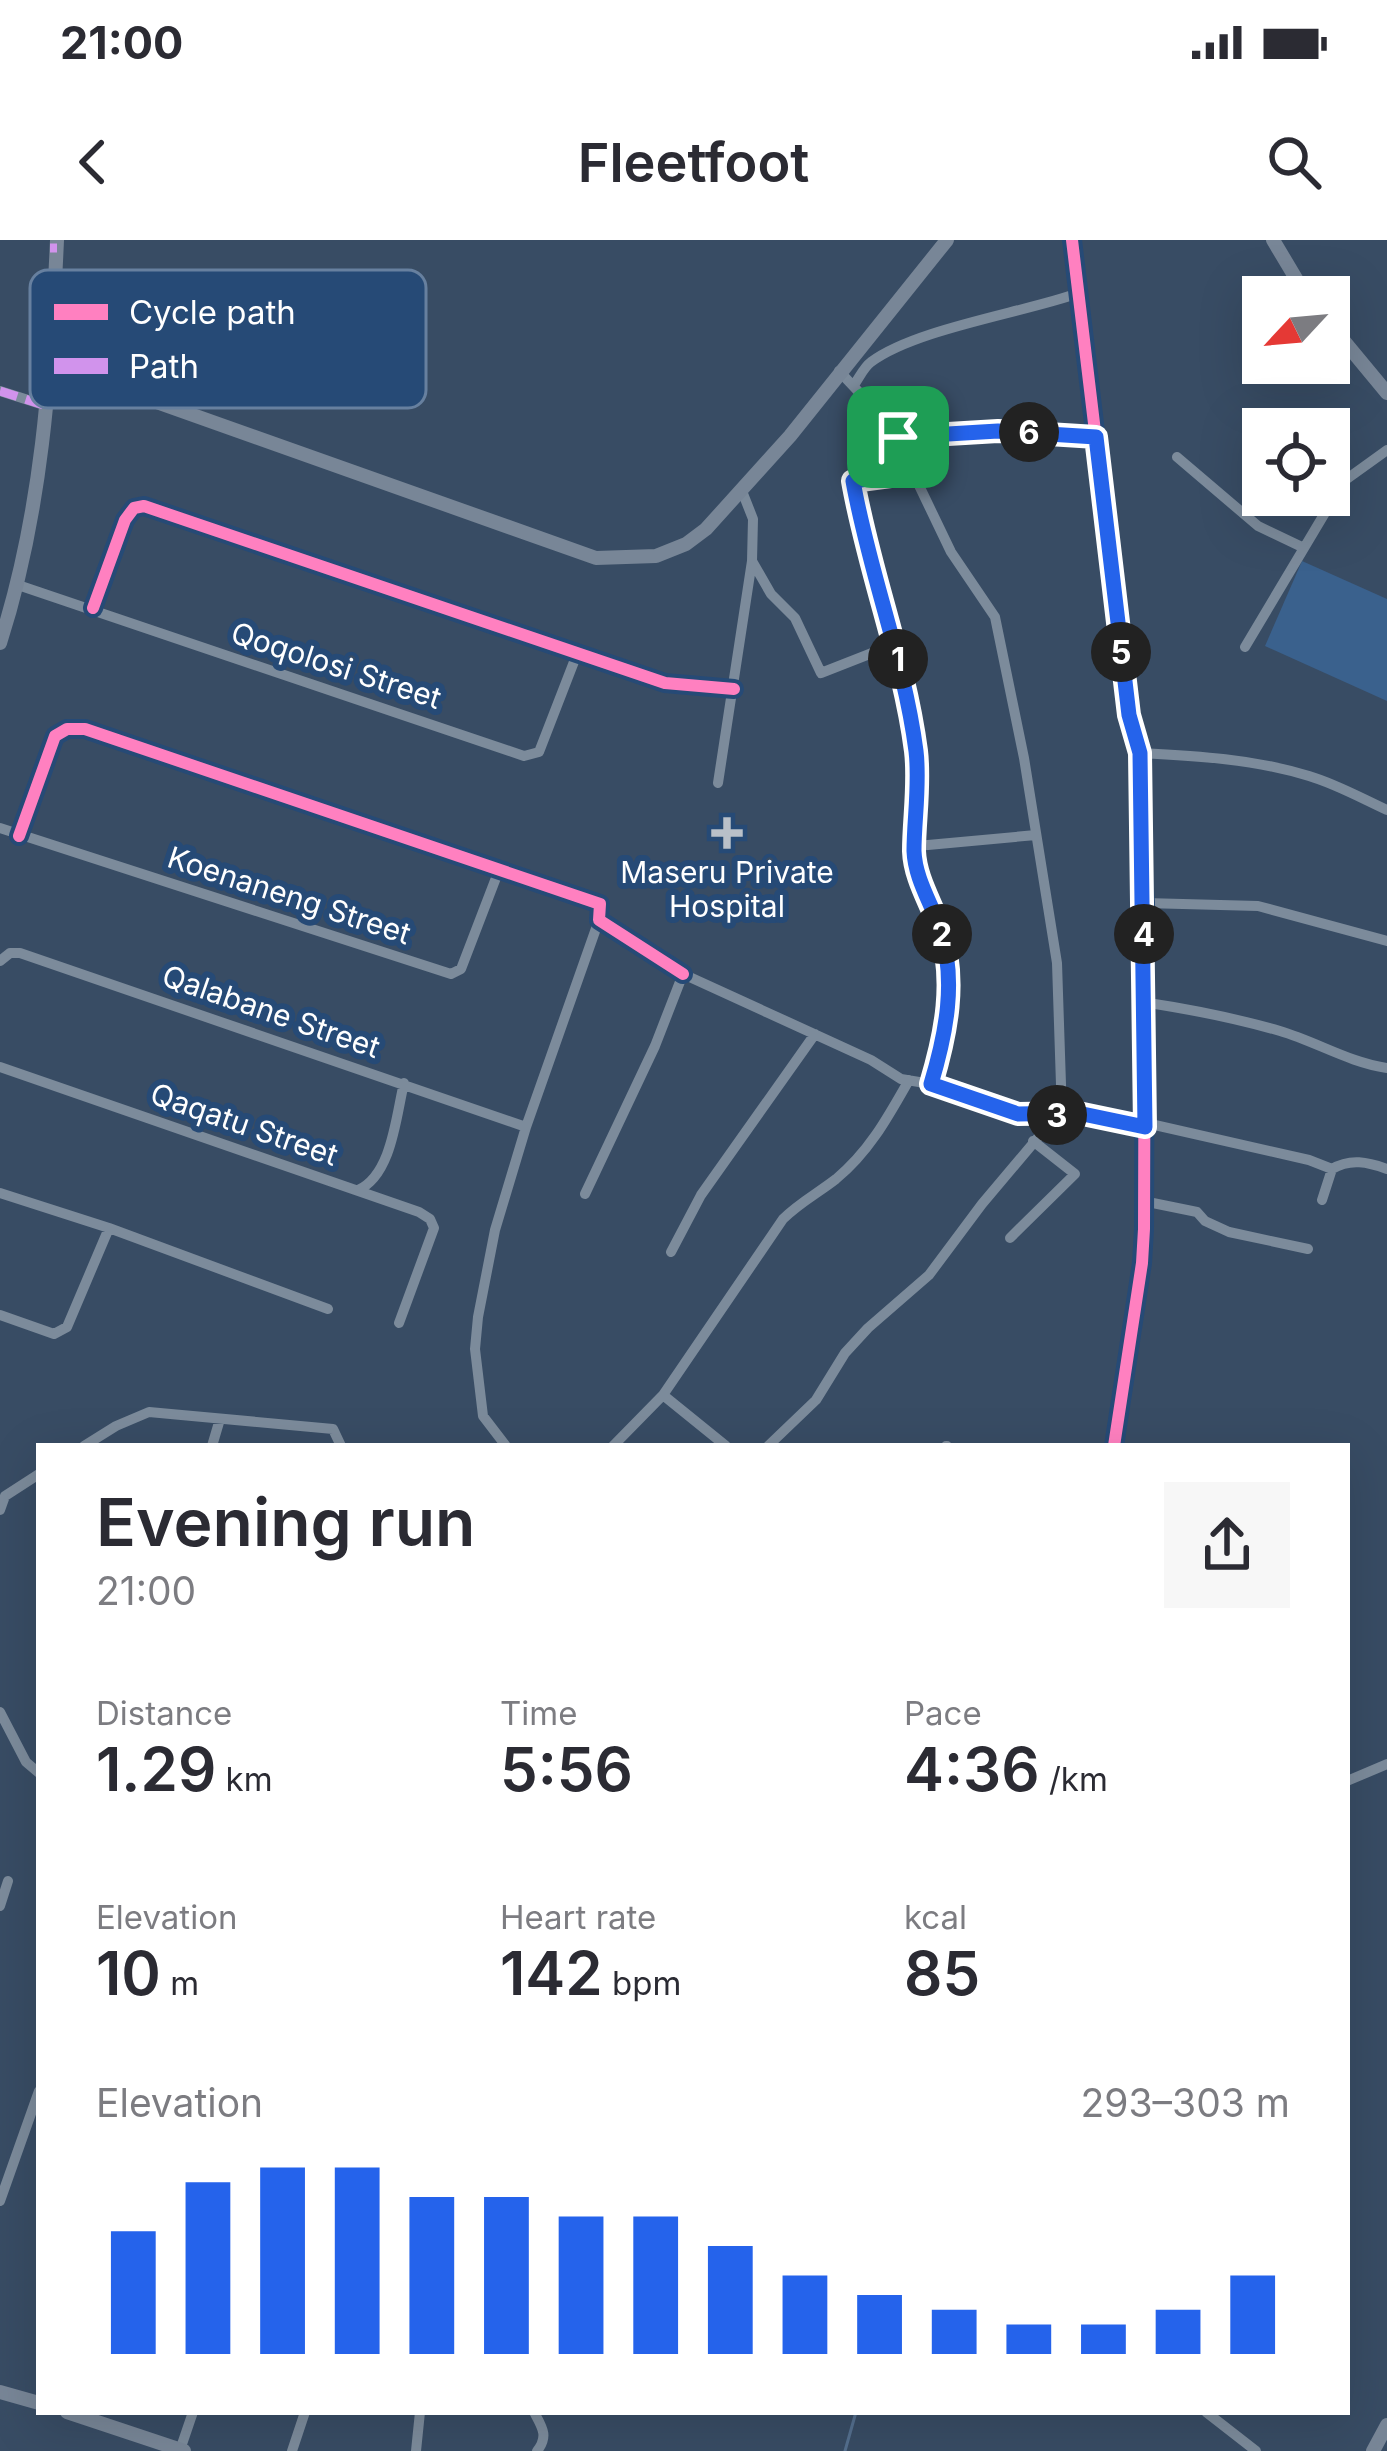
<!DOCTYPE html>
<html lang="en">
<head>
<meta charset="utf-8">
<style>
  body { margin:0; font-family:Inter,sans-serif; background:#f7f7f7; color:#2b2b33; height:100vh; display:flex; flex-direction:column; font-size:45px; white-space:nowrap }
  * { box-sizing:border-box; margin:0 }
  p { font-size:39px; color:#7c7c81 }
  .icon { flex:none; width:66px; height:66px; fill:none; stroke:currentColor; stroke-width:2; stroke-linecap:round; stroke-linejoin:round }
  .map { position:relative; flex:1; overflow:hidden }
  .panel { position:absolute; left:36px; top:1203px; width:1314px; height:972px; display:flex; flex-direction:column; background:#fff; border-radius:0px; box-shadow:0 12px 48px #0002 }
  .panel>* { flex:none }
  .needle { width:78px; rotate:244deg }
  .tools { position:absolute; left:1242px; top:36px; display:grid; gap:24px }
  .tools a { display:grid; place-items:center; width:108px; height:108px; border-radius:0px; background:#fff; box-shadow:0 12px 48px #0002; font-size:60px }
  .pin { position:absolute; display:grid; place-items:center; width:102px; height:102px; color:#fff; margin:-51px; border-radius:24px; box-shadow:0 6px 18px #0006 }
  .km { position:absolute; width:60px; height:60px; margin:-30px; border-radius:50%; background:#222; color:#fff; font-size:33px; line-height:60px; text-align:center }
  .round { display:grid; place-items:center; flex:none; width:126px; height:126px; border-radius:0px; background:#f7f7f7 }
  .summary { display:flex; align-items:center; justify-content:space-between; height:204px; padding:0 60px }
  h1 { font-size:66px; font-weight:600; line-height:90px }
  .metrics { display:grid; grid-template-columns:repeat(3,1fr); gap:18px; height:204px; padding:12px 60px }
  .metrics div { display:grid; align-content:center }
  .metrics b { font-size:60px; font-weight:600 }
  .metrics small { font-size:33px; font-weight:400 }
  .metrics p { font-size:33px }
  .chart { height:336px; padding:24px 60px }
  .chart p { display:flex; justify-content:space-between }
  .chart svg { width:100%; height:216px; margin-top:12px; stroke:#2563eb; stroke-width:6 }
  .status { display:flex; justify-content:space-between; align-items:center; height:84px; padding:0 60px; background:#fff; direction:ltr }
  .status svg { height:33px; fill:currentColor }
  header { display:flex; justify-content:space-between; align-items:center; height:156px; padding:0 60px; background:#fff; font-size:54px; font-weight:600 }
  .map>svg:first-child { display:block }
</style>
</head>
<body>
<div class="status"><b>21:00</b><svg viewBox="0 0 49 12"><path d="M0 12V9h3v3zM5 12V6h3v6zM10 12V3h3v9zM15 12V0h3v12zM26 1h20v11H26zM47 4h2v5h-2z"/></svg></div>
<header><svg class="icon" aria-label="back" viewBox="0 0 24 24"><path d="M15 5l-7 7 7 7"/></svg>Fleetfoot<svg class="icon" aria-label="search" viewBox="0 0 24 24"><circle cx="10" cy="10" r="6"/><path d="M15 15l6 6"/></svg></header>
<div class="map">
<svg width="1387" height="2211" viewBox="0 0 1387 2211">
  <rect width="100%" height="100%" fill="#384c64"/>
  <path fill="#3a618d" d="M1302 321 1387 359V461L1265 406Z"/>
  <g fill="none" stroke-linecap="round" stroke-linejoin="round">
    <path stroke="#546f8e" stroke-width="3" d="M845 2211 856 2172"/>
    <path stroke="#7c8b9b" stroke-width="10" d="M1072 0 1129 475 1140 513 1139 578 1145 663 1144 989 1142 1023 1114 1206
      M839 131 890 185 951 312 995 377 1024 518 1057 723 1062 875
      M854 145C859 138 864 127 871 122 915 89 1022 73 1079 53
      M0 151 47 166
      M898 198 997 191 1096 197
      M1177 217 1258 286 1302 307
      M913 233 853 241C868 332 904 419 916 511 921 544 913 581 914 611 915 639 932 663 940 689 956 740 947 795 931 844
      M752 321 771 354 795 378 821 433 895 404
      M18 345 524 516 539 512 577 414
      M93 368 125 280 134 268 144 266 665 443 734 449
      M1245 407 1344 241 1387 210
      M1140 513C1197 516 1254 519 1309 536 1336 544 1361 558 1387 570
      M718 543 752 321 753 279 742 251
      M0 588 451 734 461 729 499 630
      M19 596 55 496 67 489H85L600 664 599 680 683 734
      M917 606 1036 595
      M1145 663 1258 666 1387 701
      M0 721 10 713H20L526 887
      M1142 762C1189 769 1235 778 1280 791 1317 802 1348 822 1387 828
      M0 827 419 972 430 979 434 988 399 1083
      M1146 883 1309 920 1332 929C1350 918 1368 922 1387 929
      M358 950C392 935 396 876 404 843
      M0 953 109 988 328 1069
      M585 954 655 806 683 734 871 820 901 839 931 844 1018 874 1078 873 1146 887
      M1322 960 1332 929
      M1143 961 1197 972 1205 981 1229 992 1308 1009
      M1010 998 1075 934 1033 901
      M671 1012 701 955 815 794
      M0 1075 54 1094 67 1087 109 988
      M663 1155 783 979C799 963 818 953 836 939 869 912 888 877 909 840
      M84 1206 116 1186 149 1172 333 1189 341 1206
      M212 1206 220 1179
      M506 1206 483 1176 475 1109 478 1077 495 990 526 887 599 680
      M613 1206 663 1155 726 1206
      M768 1206 816 1160 845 1113 868 1088 929 1035 982 964 1057 875
      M946 1206H947
      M0 1270 5 1256 39 1234
      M0 1472 26 1522 39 1533
      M1347 1541 1387 1524
      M0 1666 8 1641
      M0 1961 39 1851
      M534 2172C542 2187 549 2196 537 2211
      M1206 2172 1256 2211
      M180 2210 193 2172
      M292 2211 305 2172
      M416 2211 420 2172"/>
    <path stroke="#788697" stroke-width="14" d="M1273 0 1307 57
      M1329 83 1387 153
      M51 128 86 137 596 318 656 316 686 304 706 289 790 196 947 0
      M0 403C42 273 51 136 57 0
      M0 2152 39 2163
      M67 2172 184 2211
      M1373 2211 1387 2185"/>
    <path stroke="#d193ec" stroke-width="9" stroke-dasharray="18 9" stroke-linecap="butt" d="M50 8H57
      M0 151 47 166"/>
    <defs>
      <path id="cycleway" d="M1072 0 1129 475 1140 513 1139 578 1145 663 1144 989 1142 1023 1114 1206
        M93 368 125 280 134 268 144 266 665 443 734 449
        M19 596 55 496 67 489H85L600 664 599 680 683 734"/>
    </defs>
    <use href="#cycleway" stroke="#264a76" stroke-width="20"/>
    <use href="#cycleway" stroke="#ff80c0" stroke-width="12"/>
  </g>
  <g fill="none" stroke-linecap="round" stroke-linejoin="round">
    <defs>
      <path id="route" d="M998 191 1096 197 1129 475 1140 513 1145 887 1078 873 1018 874 931 844C946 794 957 740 940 689 932 664 915 639 914 611 914 580 920 544 916 511 904 419 869 332 853 241L913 233 898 197Z"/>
    </defs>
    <use href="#route" stroke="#fff" stroke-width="24"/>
    <use href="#route" stroke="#2563eb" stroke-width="15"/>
  </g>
  <path fill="#b9c0c9" stroke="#264a76" stroke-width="4.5" d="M721 575h12v12h12v12h-12v12h-12v-12h-12v-12h12z"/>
  <g text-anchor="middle" stroke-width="12" stroke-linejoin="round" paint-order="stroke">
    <g font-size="30" fill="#fff" stroke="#264a76">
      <text transform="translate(336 426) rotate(18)" y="10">Qoqolosi Street</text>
      <text transform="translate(289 656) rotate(18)" y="10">Koenaneng Street</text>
      <text transform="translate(271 772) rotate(19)" y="10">Qalabane Street</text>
      <text transform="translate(244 885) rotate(19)" y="10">Qaqatu Street</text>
    </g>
    <g font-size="30" fill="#fff" stroke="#264a76">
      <text x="727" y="643">Maseru Private<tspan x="727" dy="34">Hospital</tspan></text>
    </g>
  </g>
  <rect x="30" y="30" width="396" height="138" rx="18" fill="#264a76" stroke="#67809f" stroke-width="3"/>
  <rect x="54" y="64" width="54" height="16" fill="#ff80c0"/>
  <rect x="54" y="118" width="54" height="16" fill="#d193ec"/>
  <g font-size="33" fill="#fff">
    <text x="129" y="84">Cycle path</text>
    <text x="129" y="138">Path</text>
  </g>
</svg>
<div class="tools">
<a><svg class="needle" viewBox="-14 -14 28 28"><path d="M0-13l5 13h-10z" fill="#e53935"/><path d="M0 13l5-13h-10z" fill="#7c7c81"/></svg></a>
<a><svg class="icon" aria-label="locate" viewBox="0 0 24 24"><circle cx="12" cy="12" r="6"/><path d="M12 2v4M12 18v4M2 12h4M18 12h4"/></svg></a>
</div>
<div class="pin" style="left:898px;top:197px;background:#1e9e55"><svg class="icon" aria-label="arrive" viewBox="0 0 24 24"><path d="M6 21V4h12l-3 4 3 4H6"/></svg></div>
<b class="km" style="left:898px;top:419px">1</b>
<b class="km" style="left:942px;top:694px">2</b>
<b class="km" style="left:1057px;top:875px">3</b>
<b class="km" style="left:1144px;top:694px">4</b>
<b class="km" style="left:1121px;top:412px">5</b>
<b class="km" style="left:1029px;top:192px">6</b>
<section class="panel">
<div class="summary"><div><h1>Evening run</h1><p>21:00</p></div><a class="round"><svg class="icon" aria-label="share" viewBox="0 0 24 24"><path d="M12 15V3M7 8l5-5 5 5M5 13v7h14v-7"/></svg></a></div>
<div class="metrics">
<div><p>Distance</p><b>1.29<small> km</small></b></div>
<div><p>Time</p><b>5:56</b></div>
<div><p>Pace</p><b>4:36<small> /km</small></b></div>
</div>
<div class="metrics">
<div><p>Elevation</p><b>10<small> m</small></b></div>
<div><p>Heart rate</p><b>142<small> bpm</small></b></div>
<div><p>kcal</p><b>85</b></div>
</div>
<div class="chart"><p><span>Elevation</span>293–303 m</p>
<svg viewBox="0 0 160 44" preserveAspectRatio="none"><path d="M5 44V19M15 44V9M25 44V6M35 44V6M45 44V12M55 44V12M65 44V16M75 44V16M85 44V22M95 44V28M105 44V32M115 44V35M125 44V38M135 44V38M145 44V35M155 44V28"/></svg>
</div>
</section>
</div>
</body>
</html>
